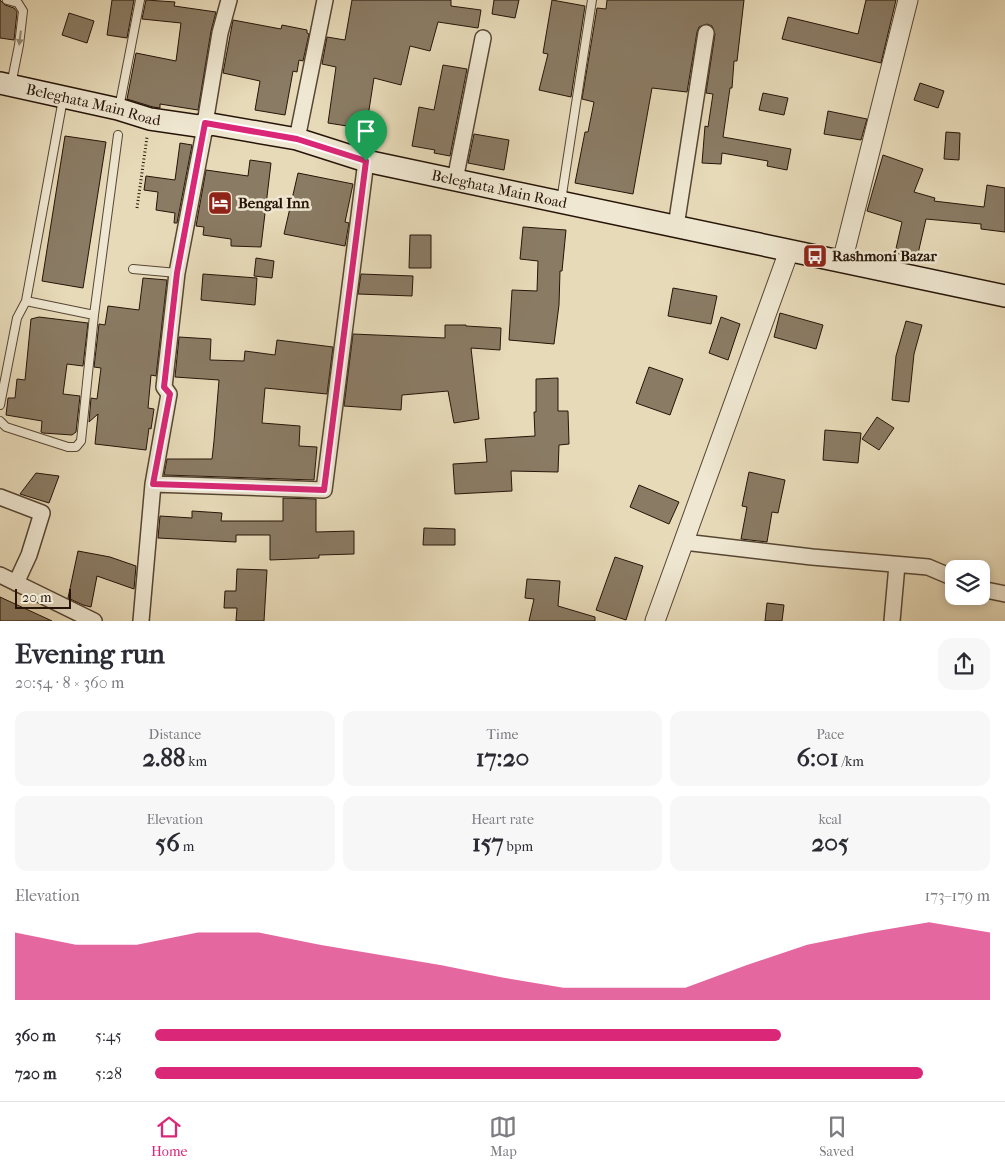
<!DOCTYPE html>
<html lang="en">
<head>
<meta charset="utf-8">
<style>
  body { margin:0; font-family:"IM FELL French Canon",serif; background:#f7f7f7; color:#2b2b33; height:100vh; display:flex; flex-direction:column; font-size:19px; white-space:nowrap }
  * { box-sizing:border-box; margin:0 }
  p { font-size:16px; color:#7c7c81 }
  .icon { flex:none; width:28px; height:28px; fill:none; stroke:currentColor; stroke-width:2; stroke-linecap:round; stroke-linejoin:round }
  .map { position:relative; height:621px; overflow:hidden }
  .side { display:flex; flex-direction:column; background:#fff; flex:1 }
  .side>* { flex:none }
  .buttons { position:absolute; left:945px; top:560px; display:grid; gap:10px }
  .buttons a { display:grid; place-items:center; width:45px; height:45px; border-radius:10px; background:#fff; box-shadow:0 2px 8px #0003; font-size:25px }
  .scale { position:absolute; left:15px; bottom:12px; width:56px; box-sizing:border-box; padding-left:5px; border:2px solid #261408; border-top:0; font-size:14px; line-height:18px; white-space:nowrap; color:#261408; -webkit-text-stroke:4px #efe7d1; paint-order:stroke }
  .pin { position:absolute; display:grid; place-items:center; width:42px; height:42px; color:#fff; margin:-51px -21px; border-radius:50% 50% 50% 0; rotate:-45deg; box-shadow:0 0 5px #0007 }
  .pin .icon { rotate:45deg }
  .round { display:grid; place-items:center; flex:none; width:52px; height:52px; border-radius:15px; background:#f7f7f7 }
  .head { display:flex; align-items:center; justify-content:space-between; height:85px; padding:0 15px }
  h1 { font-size:28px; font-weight:700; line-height:38px }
  .stats { display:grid; grid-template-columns:repeat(3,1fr); gap:8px; height:85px; padding:5px 15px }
  .stats div { display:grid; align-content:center; border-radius:12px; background:#f7f7f7; text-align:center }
  .stats b { font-size:25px; font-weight:700 }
  .stats small { font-size:14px; font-weight:400 }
  .stats p { font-size:14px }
  .chart { height:140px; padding:10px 15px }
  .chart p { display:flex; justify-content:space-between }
  .chart svg { width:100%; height:90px; margin-top:5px; fill:#db2777; opacity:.7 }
  ul { padding:0 15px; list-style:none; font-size:16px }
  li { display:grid; grid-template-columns:80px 60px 1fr; align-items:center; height:38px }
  li i { height:12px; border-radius:6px; background:#db2777 }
  .dock { display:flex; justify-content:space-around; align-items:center; height:70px; border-top:1px solid #e1e1e2; background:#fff; font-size:14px; color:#7c7c81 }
  .dock a { display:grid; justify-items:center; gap:2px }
  .dock .active { color:#db2777 }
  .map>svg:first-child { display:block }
</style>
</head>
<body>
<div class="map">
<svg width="1005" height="621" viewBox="0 0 1005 621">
  <rect width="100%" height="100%" fill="#e7dab8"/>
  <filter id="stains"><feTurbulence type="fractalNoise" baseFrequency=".004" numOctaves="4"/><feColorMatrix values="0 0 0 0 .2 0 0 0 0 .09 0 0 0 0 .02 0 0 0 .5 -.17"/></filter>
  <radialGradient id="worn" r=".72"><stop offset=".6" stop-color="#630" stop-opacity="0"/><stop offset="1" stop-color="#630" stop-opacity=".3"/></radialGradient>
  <path fill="#8a7b64" stroke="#261408" d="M0 0 5 5 14 8 17 12 14 40 0 38Z
    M112 0H134L127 38 107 35Z
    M146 0 175 2 174 6 216 12 211 31 198 110 160 104V108L153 107 127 99 136 53 176 61 181 23 142 19Z
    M352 0H451V6L481 10 478 28 438 22 430 51 410 46 401 85 374 78 366 129 328 123 336 67 322 64 327 37 345 40Z
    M494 0H519L515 18 492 14Z
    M552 0 585 6 571 97 539 90 548 54 543 53Z
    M607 0H744L737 61H734L732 88H730L723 137 791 149 787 170 767 166 768 161 722 153 721 164 702 163 705 126 708 127 713 94 706 93 715 34 712 26 707 24 699 27 697 32 687 92 652 88 633 194 575 183 585 132H588L594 102 582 99 597 8 606 9Z
    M866 0H896L881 63 782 39 788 17 858 34Z
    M69 13 94 21 87 43 62 35Z
    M233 20 281 29 282 25 307 30V33L309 34 303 61 299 60 297 72 293 71 285 115 255 110 260 81 223 73Z
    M443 65 467 69 450 156 434 153 435 150 412 146 419 107 434 110Z
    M920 83 944 91 938 108 914 100Z
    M763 93 788 98 784 115 759 110Z
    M828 111 867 119 861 140 824 134Z
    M946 132 960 133 959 160 944 159Z
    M474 134 509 140 504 170 468 163Z
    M65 136 106 142 83 288 42 281Z
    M180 143 192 145 177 223H174L175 213 156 210 158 192 144 190 146 176 175 180Z
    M883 155 923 169 914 192 935 198 934 201 984 207 987 185 1005 188V232L981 229V224L926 219 917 258 895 253 902 222 867 211Z
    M250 160 271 163 261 247 231 246V239L203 235 204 227 196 226 206 170 248 176Z
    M298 173 353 184 345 222 349 223 345 246 284 234Z
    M523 227 566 230 562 271H560L559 305 554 344 509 340 512 290 537 291 538 261 520 259Z
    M410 235H431V268H409Z
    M256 258 274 261 272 278 254 276Z
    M203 274 257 278 255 305 201 300Z
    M361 274 413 276 412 296 358 294Z
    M143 278 167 280 156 376 151 375 148 408 154 409 151 429 149 428 146 450 95 444 98 414 89 422 91 398 97 399 101 368 94 367 99 324 105 325 108 306 139 310Z
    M673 288 717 296 711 324 668 316Z
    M780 313 823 325 816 349 774 337Z
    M39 317 88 323 83 366 67 364 63 394 80 396 76 432 72 435 43 433 41 432 42 421 6 415 8 398H15L17 379 25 380 31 319Z
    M721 317 740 324 728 360 709 353Z
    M906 321 922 325 914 354 909 402 892 400 896 356Z
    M445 325H466V326L501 328 500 350 471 348 479 419 454 423 448 391 402 395 401 410 344 406 353 334 445 338Z
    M179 337 211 339 210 360 244 361 245 351 275 355 277 340 333 347 327 394 265 388 262 423 300 426 299 446 317 447 314 480 164 475 167 459H212L214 441 219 380 175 377Z
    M649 367 683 379 670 415 636 403Z
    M558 378V411H568L569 444 559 445 558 472 511 471 512 491 455 494 453 464 487 462 485 439 535 436 534 412H536V379Z
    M877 417 894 428 879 450 862 439Z
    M825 430 861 433 858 463 823 460Z
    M749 472 785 480 778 513 772 512 767 542 741 539 747 507 742 506Z
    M36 473 59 476 49 503 20 494Z
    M639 485 679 502 669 524 630 507Z
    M283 498 316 499V532L354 531V554L319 555V558L270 560V535H236V542L158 538 160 516 192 518V511L222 513 221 521H283Z
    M424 528 455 529V545H423Z
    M78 551 110 557 136 566 134 589 97 576 91 607 83 605 68 598Z
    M615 557 643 566 626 620 596 610Z
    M237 569 267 570 264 621H236L237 608H224L225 591H236Z
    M527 579 560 581 558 606 595 617V621H529L534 599 525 598Z
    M0 597 52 621H0Z
    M767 603 784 605 782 621H765Z"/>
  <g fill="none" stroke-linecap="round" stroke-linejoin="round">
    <defs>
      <path id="service" d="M7 0 18 3 23 11 19 45 11 85
        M119 108 140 0
        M561 201 592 0
        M133 269 177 273
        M94 315 118 135
        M0 405 17 318 26 301 63 99
        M0 421 6 427 68 447H76L81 441 94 315 26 301"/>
      <path id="minor" d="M205 123 220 33 229 0
        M297 139 325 0
        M455 180 483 38
        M676 226 706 33
        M153 484 324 490 366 161
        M0 497 42 513 29 555 16 583
        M684 542 812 557 928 567 954 578
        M0 575 94 621
        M981 589 1005 594
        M141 621 153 484 169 394 164 387 177 273 205 127
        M892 621 897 565"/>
      <path id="tertiary" d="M842 262 908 0
        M655 621 789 251"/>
      <g id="secondary">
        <path id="s1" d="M0 83 118 109 150 119 205 127V123L297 139 366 161 1005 296"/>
      </g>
    </defs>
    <use href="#service" stroke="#564634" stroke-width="10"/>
    <use href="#minor" stroke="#564634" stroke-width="18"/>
    <use href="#tertiary" stroke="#564634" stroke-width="21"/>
    <use href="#secondary" stroke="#261408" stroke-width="24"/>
    <path stroke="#261408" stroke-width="3" stroke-dasharray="1 2.5" stroke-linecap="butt" d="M137 208 147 137"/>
    <use href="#service" stroke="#efe7d1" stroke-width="8"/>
    <use href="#minor" stroke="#efe7d1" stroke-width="15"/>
    <use href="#tertiary" stroke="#efe7d1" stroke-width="19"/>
    <use href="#secondary" stroke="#efe7d1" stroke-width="21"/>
  </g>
  <defs><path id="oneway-solid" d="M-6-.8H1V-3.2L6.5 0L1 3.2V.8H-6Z" transform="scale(1.25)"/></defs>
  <use fill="#958877" href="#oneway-solid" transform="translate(20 38) rotate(97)"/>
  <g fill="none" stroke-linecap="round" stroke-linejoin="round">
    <defs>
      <path id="route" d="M205 123 297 139 366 161 324 490 153 484 170 394 164 387 177 273Z"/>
    </defs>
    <use href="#route" stroke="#fff" stroke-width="10"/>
    <use href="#route" stroke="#db2777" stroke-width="6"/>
  </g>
  <defs>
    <symbol id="hotel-square" viewBox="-11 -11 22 22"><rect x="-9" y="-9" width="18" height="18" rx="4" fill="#8f2418" stroke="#efe7d1"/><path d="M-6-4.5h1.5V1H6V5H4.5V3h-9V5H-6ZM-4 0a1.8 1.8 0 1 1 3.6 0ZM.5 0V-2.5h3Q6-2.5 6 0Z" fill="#fff"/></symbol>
    <symbol id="bus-square" viewBox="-11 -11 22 22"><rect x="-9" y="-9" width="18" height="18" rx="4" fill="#8f2418" stroke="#efe7d1"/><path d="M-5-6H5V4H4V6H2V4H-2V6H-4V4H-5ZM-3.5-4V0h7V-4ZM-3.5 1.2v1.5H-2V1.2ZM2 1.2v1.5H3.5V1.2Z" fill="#fff"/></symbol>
  </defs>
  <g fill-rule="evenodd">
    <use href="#hotel-square" x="206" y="189" width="28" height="28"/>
    <use href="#bus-square" x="801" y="242" width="28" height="28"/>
  </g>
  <g text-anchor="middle" stroke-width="5" stroke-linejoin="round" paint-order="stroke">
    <g font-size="15" fill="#261408" stroke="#efe7d1">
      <text dy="5" stroke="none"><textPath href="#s1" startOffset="96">Beleghata Main Road</textPath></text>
      <text dy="5" stroke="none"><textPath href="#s1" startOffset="516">Beleghata Main Road</textPath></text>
    </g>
    <g font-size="15" font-weight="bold" fill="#261408" stroke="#efe7d1" text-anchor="start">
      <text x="238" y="208">Bengal Inn</text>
      <text x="832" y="261">Rashmoni Bazar</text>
    </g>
  </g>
  <rect width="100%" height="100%" filter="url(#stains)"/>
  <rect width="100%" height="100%" fill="url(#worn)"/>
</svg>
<div class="buttons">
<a><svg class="icon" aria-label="layers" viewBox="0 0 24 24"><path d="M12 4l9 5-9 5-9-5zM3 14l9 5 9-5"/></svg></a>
</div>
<div class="scale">20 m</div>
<div class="pin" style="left:366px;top:161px;background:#1e9e55"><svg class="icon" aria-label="arrive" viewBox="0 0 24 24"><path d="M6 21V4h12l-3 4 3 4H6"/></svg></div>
</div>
<section class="side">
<div class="head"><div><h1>Evening run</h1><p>20:54 · 8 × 360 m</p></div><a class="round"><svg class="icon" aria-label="share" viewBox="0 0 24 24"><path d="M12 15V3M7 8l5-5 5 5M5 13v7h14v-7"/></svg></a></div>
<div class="stats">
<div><p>Distance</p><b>2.88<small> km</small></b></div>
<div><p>Time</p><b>17:20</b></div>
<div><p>Pace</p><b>6:01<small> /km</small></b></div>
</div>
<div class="stats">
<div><p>Elevation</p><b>56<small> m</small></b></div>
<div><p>Heart rate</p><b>157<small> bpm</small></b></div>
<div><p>kcal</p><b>205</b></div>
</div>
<div class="chart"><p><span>Elevation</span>173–179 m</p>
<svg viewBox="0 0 160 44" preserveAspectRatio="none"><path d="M0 44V11L10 17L20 17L30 11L40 11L50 17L60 22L70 27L80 33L90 38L100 38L110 38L120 27L130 17L140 11L150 6L160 11V44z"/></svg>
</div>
<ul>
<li><b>360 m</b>5:45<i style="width:75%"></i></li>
<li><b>720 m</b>5:28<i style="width:92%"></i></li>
</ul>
</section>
<nav class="dock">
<a class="active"><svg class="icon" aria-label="home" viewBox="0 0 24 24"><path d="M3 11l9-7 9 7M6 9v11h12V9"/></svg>Home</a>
<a><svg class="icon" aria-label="map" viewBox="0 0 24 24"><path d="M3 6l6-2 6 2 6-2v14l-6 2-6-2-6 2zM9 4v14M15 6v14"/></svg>Map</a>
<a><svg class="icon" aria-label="saved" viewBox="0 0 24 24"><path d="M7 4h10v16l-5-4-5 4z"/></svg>Saved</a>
</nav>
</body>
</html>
